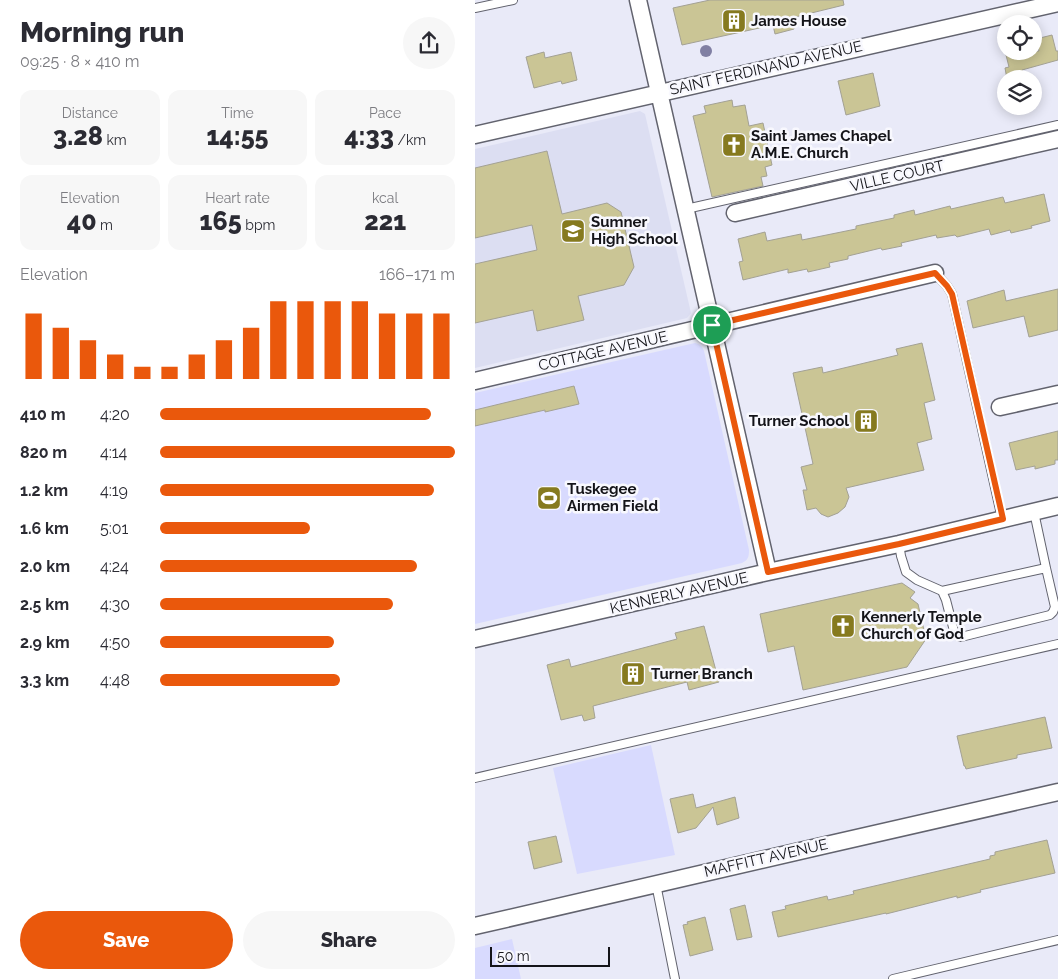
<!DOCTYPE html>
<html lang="en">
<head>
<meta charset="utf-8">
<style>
  body { margin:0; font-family:Raleway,sans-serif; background:#f7f7f7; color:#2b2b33; height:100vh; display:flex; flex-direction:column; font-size:19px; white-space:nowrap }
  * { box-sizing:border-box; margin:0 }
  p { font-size:16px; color:#7c7c81 }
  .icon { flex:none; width:28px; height:28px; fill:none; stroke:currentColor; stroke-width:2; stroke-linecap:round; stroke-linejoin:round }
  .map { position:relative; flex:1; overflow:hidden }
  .sheet { display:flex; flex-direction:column; background:#fff; width:475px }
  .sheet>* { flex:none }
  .tools { position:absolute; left:522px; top:15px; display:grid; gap:10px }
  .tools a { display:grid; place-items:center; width:45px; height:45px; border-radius:50%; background:#fff; box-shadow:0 2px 12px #0003; font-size:25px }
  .scale { position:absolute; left:15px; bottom:12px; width:120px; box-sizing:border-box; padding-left:5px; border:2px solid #141419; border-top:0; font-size:14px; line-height:18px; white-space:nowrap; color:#141419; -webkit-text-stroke:4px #f8f8fe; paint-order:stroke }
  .pin { position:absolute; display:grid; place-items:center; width:42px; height:42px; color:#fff; margin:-21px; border:2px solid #fff; border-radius:50%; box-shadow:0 1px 5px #0007 }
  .round { display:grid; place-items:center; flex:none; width:52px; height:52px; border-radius:26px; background:#f7f7f7 }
  .summary { display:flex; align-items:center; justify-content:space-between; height:85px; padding:0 20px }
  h1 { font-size:28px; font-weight:800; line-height:38px }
  .figures { display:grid; grid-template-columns:repeat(3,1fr); gap:8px; height:85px; padding:5px 20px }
  .figures div { display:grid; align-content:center; border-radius:12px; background:#f7f7f7; text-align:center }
  .figures b { font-size:25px; font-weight:800 }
  .figures small { font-size:14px; font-weight:400 }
  .figures p { font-size:14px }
  .chart { height:140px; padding:10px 20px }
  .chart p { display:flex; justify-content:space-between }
  .chart svg { width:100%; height:90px; margin-top:5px; stroke:#ea580c; stroke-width:6 }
  .action { display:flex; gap:10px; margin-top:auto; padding:10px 20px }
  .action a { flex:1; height:58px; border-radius:30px; background:#ea580c; color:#fff; font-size:20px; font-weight:800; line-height:58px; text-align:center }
  .action a+a { background:#f7f7f7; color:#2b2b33 }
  ul { padding:0 20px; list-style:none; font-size:16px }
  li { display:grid; grid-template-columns:80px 60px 1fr; align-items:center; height:38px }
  li i { height:12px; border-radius:6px; background:#ea580c }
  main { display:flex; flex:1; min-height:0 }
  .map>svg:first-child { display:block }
</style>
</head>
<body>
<main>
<section class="sheet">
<div class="summary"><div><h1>Morning run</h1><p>09:25 · 8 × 410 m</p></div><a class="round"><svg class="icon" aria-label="share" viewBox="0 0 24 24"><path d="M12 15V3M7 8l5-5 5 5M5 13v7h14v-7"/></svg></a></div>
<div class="figures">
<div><p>Distance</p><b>3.28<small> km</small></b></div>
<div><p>Time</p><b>14:55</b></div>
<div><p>Pace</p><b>4:33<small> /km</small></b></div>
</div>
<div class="figures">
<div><p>Elevation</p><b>40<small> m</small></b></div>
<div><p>Heart rate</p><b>165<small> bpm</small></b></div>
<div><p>kcal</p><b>221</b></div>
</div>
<div class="chart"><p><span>Elevation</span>166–171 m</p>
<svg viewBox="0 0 160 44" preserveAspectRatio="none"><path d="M5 44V12M15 44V19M25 44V25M35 44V32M45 44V38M55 44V38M65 44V32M75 44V25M85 44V19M95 44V6M105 44V6M115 44V6M125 44V6M135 44V12M145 44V12M155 44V12"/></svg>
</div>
<ul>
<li><b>410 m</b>4:20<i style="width:92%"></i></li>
<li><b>820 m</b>4:14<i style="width:100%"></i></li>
<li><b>1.2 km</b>4:19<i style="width:93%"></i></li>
<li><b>1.6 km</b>5:01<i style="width:51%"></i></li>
<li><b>2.0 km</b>4:24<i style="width:87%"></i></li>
<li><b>2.5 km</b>4:30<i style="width:79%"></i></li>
<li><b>2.9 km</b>4:50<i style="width:59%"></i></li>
<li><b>3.3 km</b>4:48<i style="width:61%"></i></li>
</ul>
<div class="action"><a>Save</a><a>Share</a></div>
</section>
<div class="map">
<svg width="583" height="979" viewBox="0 0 583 979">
  <rect width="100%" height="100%" fill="#e9eaf8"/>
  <path fill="#dcdef2" d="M165 111 170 114 216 313 212 318 0 368V149Z"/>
  <path fill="#d8dafe" d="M220 343C225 344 227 346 229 351L274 550C274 557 273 560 267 563L0 624V393Z
    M176 745 200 855 102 874 78 768Z
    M37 939 46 979H0V948Z"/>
  <path fill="#cac595" stroke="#a3a194" d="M235 0H368L369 5 316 18 319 29 300 34 298 25 207 45 198 8Z
    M577 35 581 51H583V60L547 70 549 79H532L530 68 534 67 530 51H564L561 39Z
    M69 52 70 58 96 52 102 80 87 84 86 81 59 88 51 57Z
    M398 73 405 106 371 115 363 81Z
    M257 100 258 107 270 105 274 126 288 123 297 165 290 167 292 176 286 177 288 186 237 197 218 116 231 113 229 106Z
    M72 151 87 214 132 203 146 212 159 267 149 285 103 296 109 320 62 331 58 310 0 323V264L62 250 57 225 0 238V168Z
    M569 194 575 221 556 226 557 228 536 233 535 230 516 235 514 229 482 237 480 235 462 238 461 235 426 243 427 246 407 250 406 248 373 256V259L354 263 355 267 333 272 332 269 313 273V269L268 280 264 262 268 261 263 239 290 232 292 241 326 234 327 240 381 229V226L419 218V215L439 210 440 215 475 206 476 209 528 197 530 203Z
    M583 289V330L554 337 549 316 498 328 492 301 529 290 531 301Z
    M447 343 460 400 449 403 457 439 442 443 449 470 371 488 374 497 370 507 363 513 353 517 346 514 341 508 332 510 328 490H332L326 467 338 464 318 373 347 367 348 373 423 355 421 349Z
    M99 386 104 404 70 412V410L0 426V410Z
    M583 431V460H580V464L560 469V466L541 470 534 443Z
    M427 583 440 592 435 598 443 604 451 639 432 667 328 690 319 646 293 652 285 614Z
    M229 626 244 682 214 690 212 682 118 706 120 718 109 721 107 715 86 720 72 665 94 659 96 667 202 639 200 633Z
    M570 717 577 748 542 755V758L491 769 490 766H489L482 736Z
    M218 794 221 808 260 797 264 818 242 825 238 807 221 828 203 833 195 799Z
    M81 836 87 862 59 869 53 842Z
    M572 840 580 873 505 890 506 892 482 898V896L411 914V913L303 937 297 912 311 909 310 906 352 896 353 900 379 894 378 891 515 859V856L520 855V852Z
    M270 905 277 937 262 940 255 909Z
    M230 917 238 950 215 956 208 925 213 924 212 922Z"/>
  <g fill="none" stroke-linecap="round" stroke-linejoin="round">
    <defs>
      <path id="lane" d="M0 8 38 0
        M211 209 583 125
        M460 273 472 286 477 294 527 519
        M424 544 426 556 431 572 442 580 467 591 571 568 559 512
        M467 591 471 600 479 631 481 635 486 637 575 615 578 612 580 607 571 568
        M0 778 583 644
        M181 884 200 979
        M418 979 583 940"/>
      <path id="street" d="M163 0 293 572
        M0 135 583 3
        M260 213 583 139
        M0 381 460 273
        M525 407 583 394
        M0 639 293 572 424 544 583 506
        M0 926 351 845 583 792"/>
    </defs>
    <use href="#lane" stroke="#62636e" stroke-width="10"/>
    <use href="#street" stroke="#62636e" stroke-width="19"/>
    <use href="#lane" stroke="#fff" stroke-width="8"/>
    <use href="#street" stroke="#fff" stroke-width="16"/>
  </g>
  <circle fill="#807fa3" cx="231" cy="51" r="6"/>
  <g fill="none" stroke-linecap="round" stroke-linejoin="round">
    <defs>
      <path id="route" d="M460 273 472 286 477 294 528 519 424 544 293 572 237 325Z"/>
    </defs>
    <use href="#route" stroke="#fff" stroke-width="10"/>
    <use href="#route" stroke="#ea580c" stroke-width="6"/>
  </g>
  <defs>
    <symbol id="building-square" viewBox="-11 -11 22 22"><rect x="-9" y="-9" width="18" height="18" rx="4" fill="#867a1f" stroke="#f8f8fe"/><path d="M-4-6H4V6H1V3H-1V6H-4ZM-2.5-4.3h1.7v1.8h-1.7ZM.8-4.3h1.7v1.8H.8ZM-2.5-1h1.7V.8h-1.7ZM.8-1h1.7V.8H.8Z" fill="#fff"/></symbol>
    <symbol id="church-square" viewBox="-11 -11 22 22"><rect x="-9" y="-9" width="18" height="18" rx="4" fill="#867a1f" stroke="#f8f8fe"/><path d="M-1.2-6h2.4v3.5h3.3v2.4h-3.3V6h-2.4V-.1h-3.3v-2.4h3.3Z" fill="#fff"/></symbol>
    <symbol id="school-square" viewBox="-11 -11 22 22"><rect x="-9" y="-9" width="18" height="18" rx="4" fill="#867a1f" stroke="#f8f8fe"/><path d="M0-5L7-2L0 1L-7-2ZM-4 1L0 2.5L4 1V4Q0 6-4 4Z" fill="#fff"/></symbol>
    <symbol id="stadium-square" viewBox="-11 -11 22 22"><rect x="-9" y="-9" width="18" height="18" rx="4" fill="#867a1f" stroke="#f8f8fe"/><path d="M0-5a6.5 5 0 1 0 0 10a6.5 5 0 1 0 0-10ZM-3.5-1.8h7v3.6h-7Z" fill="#fff"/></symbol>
  </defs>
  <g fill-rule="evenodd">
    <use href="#building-square" x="245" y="7" width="28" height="28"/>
    <use href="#church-square" x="245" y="131" width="28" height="28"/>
    <use href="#school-square" x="84" y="217" width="28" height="28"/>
    <use href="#building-square" x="377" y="407" width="28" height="28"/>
    <use href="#stadium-square" x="60" y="484" width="28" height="28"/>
    <use href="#church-square" x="354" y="612" width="28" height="28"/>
    <use href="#building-square" x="144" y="660" width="28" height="28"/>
  </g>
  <g text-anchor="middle" stroke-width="5" stroke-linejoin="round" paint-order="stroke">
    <g font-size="15" font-weight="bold" fill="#141419" stroke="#f8f8fe" text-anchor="start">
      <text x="276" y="26">James House</text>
      <text x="276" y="141">Saint James Chapel<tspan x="276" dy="17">A.M.E. Church</tspan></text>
      <text x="116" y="227">Sumner<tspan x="116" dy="17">High School</tspan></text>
      <text x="374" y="426" text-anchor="end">Turner School</text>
      <text x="92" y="494">Tuskegee<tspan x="92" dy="17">Airmen Field</tspan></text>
      <text x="386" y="622">Kennerly Temple<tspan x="386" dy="17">Church of God</tspan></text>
      <text x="176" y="679">Turner Branch</text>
    </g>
    <g font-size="15" fill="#141419" stroke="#f8f8fe">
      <text transform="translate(291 68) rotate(-13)" y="5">SAINT FERDINAND AVENUE</text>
      <text transform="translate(422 176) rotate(-13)" y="5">VILLE COURT</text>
      <text transform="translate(128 351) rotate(-13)" y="5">COTTAGE AVENUE</text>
      <text transform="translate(204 593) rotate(-13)" y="5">KENNERLY AVENUE</text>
      <text transform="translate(291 858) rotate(-13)" y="5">MAFFITT AVENUE</text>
    </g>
  </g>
</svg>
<div class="tools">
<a><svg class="icon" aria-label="locate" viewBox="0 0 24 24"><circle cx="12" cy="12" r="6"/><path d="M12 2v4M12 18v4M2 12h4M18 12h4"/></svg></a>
<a><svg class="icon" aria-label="layers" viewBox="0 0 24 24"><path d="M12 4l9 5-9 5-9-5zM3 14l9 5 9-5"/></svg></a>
</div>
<div class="scale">50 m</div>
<div class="pin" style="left:237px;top:325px;background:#1e9e55"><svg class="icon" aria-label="arrive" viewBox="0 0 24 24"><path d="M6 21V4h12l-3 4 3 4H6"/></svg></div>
</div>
</main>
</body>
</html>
